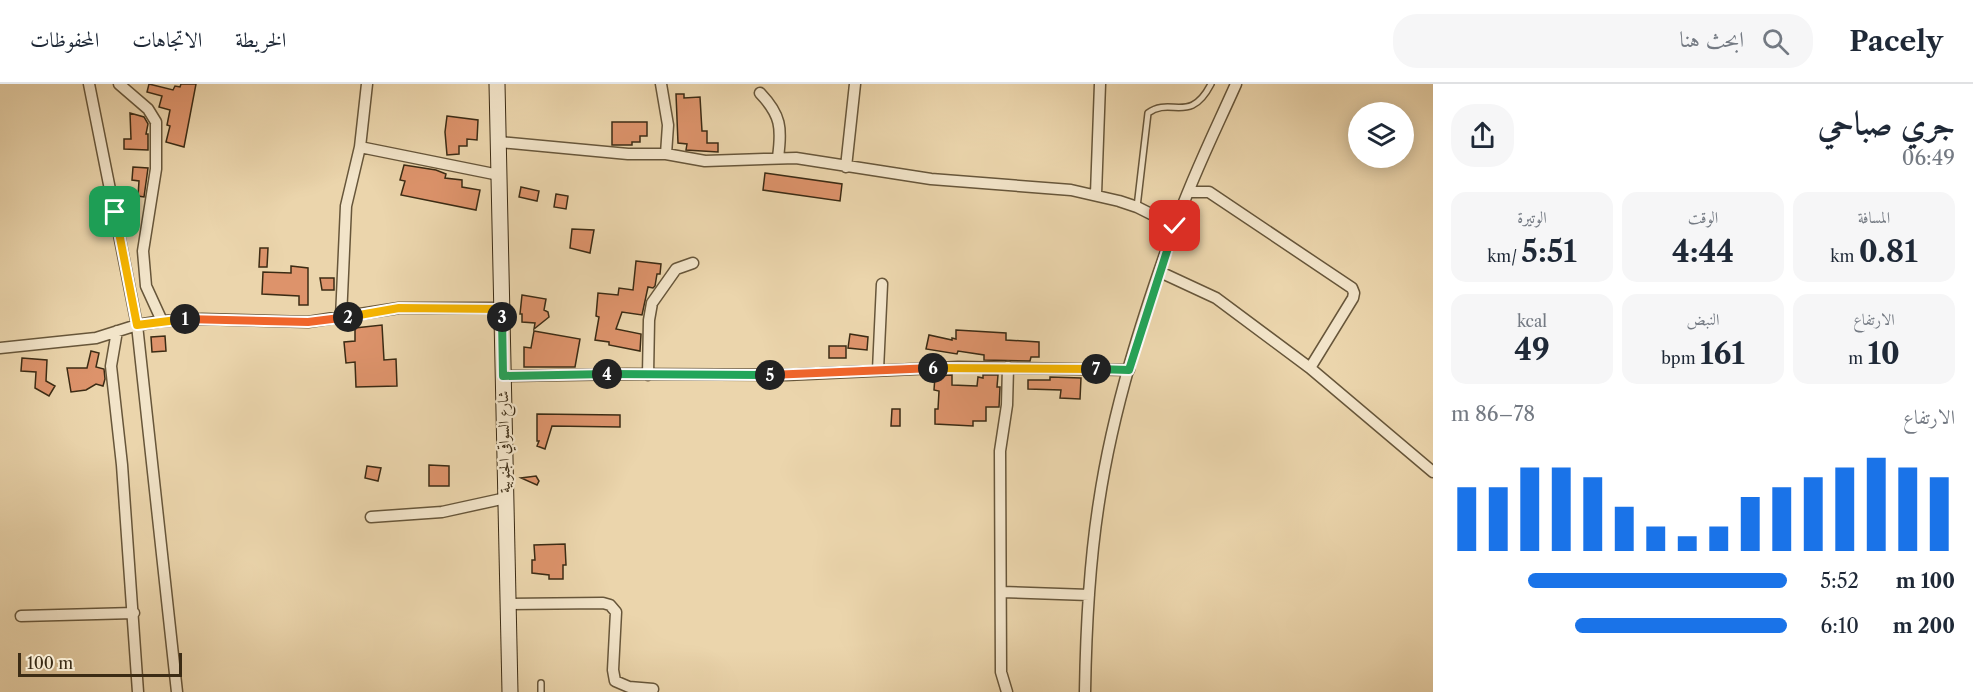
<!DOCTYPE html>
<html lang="ar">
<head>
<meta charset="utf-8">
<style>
  body { margin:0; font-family:"Libre Caslon Text",Amiri,serif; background:#f6f6f7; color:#1f2937; direction:rtl; height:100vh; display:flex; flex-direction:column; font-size:22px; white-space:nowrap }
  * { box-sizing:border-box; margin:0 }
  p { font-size:20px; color:#747a83 }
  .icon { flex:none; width:33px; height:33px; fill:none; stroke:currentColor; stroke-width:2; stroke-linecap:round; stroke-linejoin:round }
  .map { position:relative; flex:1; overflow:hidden; direction:ltr }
  .details { display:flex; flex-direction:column; background:#fff; width:540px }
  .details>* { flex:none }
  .controls { position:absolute; left:1348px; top:18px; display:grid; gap:12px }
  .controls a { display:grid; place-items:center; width:66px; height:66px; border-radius:50%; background:#fff; box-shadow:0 3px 15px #0003; font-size:30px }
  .scale { position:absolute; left:18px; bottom:15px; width:164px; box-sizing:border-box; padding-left:6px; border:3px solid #3b2b14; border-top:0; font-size:16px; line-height:21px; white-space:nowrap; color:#3b2b14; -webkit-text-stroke:4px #f2e4c9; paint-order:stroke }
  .pin { position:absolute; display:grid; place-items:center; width:51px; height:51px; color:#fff; margin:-26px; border-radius:12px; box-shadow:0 3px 9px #0006 }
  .km { position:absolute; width:30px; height:30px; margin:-15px; border-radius:50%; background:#222; color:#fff; font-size:16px; line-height:30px; text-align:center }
  .round { display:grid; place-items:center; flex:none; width:63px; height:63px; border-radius:24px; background:#f6f6f7 }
  .headline { display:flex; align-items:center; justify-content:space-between; height:102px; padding:0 18px }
  h1 { font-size:33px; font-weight:700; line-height:45px }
  .stats { display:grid; grid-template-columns:repeat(3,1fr); gap:9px; height:102px; padding:6px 18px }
  .stats div { display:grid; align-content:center; border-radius:15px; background:#f6f6f7; text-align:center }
  .stats b { font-size:30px; font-weight:700 }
  .stats small { font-size:16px; font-weight:400 }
  .stats p { font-size:16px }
  .chart { height:168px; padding:12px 18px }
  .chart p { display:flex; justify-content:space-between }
  .chart svg { width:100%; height:108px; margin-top:6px; stroke:#1a73e8; stroke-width:6 }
  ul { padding:0 18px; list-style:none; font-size:20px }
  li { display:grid; grid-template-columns:96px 72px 1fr; align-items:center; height:45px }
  li i { height:15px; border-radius:8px; background:#1a73e8 }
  header { display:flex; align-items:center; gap:36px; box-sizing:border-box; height:84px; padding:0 30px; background:#fff; border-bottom:2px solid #e0e1e3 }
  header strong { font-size:28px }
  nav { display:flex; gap:33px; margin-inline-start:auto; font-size:21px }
  .search { width:420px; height:54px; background:#f6f6f7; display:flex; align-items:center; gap:15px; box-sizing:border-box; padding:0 21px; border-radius:24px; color:#747a83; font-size:22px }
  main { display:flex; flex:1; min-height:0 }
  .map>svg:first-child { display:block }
</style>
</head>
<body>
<header>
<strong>Pacely</strong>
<div class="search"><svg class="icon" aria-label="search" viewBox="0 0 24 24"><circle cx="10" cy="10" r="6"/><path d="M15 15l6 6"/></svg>ابحث هنا</div>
<nav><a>الخريطة</a><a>الاتجاهات</a><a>المحفوظات</a></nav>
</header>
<main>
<section class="details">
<div class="headline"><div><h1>جري صباحي</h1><p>06:49</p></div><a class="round"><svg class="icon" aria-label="share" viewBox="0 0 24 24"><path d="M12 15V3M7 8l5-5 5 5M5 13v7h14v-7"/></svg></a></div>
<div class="stats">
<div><p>المسافة</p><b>0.81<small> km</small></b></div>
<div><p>الوقت</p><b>4:44</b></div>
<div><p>الوتيرة</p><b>5:51<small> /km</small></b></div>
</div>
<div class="stats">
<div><p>الارتفاع</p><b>10<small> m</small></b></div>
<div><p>النبض</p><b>161<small> bpm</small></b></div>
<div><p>kcal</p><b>49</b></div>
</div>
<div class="chart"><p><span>الارتفاع</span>78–86 m</p>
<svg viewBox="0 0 160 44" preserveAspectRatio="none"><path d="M5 44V18M15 44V18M25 44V10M35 44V10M45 44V14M55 44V26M65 44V34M75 44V38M85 44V34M95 44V22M105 44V18M115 44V14M125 44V10M135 44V6M145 44V10M155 44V14"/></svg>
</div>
<ul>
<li><b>100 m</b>5:52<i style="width:77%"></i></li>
<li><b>200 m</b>6:10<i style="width:63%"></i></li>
</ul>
</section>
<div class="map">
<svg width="1433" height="608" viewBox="0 0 1433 608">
  <rect width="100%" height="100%" fill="#ebd5ac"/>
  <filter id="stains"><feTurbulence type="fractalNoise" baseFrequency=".00333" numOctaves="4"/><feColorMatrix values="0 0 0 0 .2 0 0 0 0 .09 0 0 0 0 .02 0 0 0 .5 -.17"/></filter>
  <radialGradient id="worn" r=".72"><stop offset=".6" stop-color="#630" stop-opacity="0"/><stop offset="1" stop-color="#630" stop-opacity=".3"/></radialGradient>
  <path fill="#dd936b" stroke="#3b2b14" stroke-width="1.5" d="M149 0 173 6 175 2 180 3 181 0H196L184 63 166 58 170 42 167 41 170 26 159 23 162 12 147 8Z
    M676 10H684V14L700 13 702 47H707V59H718V68L686 66 687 60 678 59Z
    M130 29 144 33 148 40 146 50H148V66L124 65V55H131Z
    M447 32 478 36 477 56 467 55V62H459V70L447 71 445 48Z
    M612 38H647V52H640V58H632V61H612Z
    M404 81 436 86 446 90 445 94 462 96V103L480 106 476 126 401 111 405 97 400 96Z
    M133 83 148 84 144 113 138 112 139 97 132 96Z
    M765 89 842 100 840 117 763 106Z
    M521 103 539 107 537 117 519 113Z
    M556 110 568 112 566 125 554 123Z
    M572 145 594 146 590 169 570 164Z
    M260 164H268L267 183H259Z
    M636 177 661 180 660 190H657L655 202 653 204 648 203 642 231 622 228 616 245 641 250 640 267 609 261V258L595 256 599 233 596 232 598 209 618 211 619 204 633 206Z
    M291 182 308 184V221H299V212L262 210 263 188 291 189Z
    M320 194H334V206H322Z
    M522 211 546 215 544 226 548 228 549 233 534 245 535 239 522 238V230H520Z
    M382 241 384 276 396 275 397 302 356 303 355 278 346 279 344 258 355 257V244Z
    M956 246 1006 249V256L1039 258V273H1031L1030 277 984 276V271L958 267 957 270 926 265 929 251 952 256V254L956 255Z
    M534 247 580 255 575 283H524V263L531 264Z
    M850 250 868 253 867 266 848 264Z
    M165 252 166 267 152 268 151 253Z
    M829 262H846V274H829Z
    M91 267 99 269 96 283 104 285 105 295 103 302 96 300 86 306 71 308 67 284H87Z
    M22 274 47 276 46 297 55 302 49 312 35 304 36 288 21 287Z
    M952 291V301L977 302 978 293 983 294V291H998L997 303H1000L999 323H986V337H973V342L935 340V325H938L939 307 934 306 935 292Z
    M1050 293 1081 294 1080 315 1060 314 1061 306 1028 305V296H1050Z
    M892 325H900V342H891Z
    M537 330 620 331V343L552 342 545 365 537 362 539 357H537Z
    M429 381 449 382V402H429Z
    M367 382 381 384 378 397 365 394Z
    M536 392 539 397 537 401 521 394Z
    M565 460 566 481H563V495H549V491L532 489V476H535L534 461Z"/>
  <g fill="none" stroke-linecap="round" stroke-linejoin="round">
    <defs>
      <path id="lane" d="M1137 123 1148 29C1171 12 1190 41 1211 0
        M541 608V599"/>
      <path id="street" d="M89 0 137 241 177 608
        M119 0 148 25 156 38V85L143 167 146 202 162 237
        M661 0 668 41 666 70
        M760 9C781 31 782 44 778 73
        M499 58 628 70H666L705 77 796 74 931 95 1071 106 1119 117 1137 123 1175 142
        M360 63 499 91
        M846 83 855 0
        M1188 108H1209L1352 204 1354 209 1353 214 1310 284
        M1096 110 1100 0
        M1160 188 1216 214 1310 284 1433 388
        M341 234 346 122 360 63 367 0
        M117 247 111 282 122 381 138 608
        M0 264 96 254 137 241 162 237 202 235 308 238 399 224H502
        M878 286 882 200
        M648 291 649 236 652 219 676 185 693 179
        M503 292 627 290 786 291 958 283 1129 286
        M371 433 442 428 506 414
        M1001 508 1089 511
        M508 520 603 519 610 521 616 528 613 586 615 597 629 603 653 605
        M21 532 134 529
        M1007 608 1001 588 1000 367 1007 321 1008 283
        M1085 608C1086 545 1089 481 1099 418 1113 324 1143 231 1175 142 1192 93 1215 47 1236 0"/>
      <path id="secondary" d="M497 0 510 608"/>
    </defs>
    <use href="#lane" stroke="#67563a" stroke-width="8"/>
    <use href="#street" stroke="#67563a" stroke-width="13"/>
    <use href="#secondary" stroke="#3b2b14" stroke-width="17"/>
    <use href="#lane" stroke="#f2e4c9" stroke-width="5"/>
    <use href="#street" stroke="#f2e4c9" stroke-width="10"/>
    <use href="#secondary" stroke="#f2e4c9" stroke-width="15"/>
  </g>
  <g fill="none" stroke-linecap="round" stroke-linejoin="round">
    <defs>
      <path id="split-1" d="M115 128 137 241 185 235"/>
      <path id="split-2" d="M185 235 308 238 348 233"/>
      <path id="split-3" d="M348 233 399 224 502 225V233"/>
      <path id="split-4" d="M502 233 503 292 607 290"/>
      <path id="split-5" d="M607 290 770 291"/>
      <path id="split-6" d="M770 291 933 284"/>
      <path id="split-7" d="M933 284 1096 285"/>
      <path id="split-8" d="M1096 285 1129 286 1175 142"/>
    </defs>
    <use href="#split-1" stroke="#fff" stroke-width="12"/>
    <use href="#split-2" stroke="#fff" stroke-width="12"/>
    <use href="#split-3" stroke="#fff" stroke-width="12"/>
    <use href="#split-4" stroke="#fff" stroke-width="12"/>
    <use href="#split-5" stroke="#fff" stroke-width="12"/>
    <use href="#split-6" stroke="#fff" stroke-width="12"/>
    <use href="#split-7" stroke="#fff" stroke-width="12"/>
    <use href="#split-8" stroke="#fff" stroke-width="12"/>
    <use href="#split-1" stroke="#f5b400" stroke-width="8"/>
    <use href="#split-2" stroke="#f0652b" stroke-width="8"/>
    <use href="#split-3" stroke="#f5b400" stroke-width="8"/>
    <use href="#split-4" stroke="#22a559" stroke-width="8"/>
    <use href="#split-5" stroke="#22a559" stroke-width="8"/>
    <use href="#split-6" stroke="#f0652b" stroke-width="8"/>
    <use href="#split-7" stroke="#f5b400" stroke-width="8"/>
    <use href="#split-8" stroke="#22a559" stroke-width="8"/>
  </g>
  <g text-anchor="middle" stroke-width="4.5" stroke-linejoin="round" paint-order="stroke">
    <g font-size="15" fill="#3b2b14" stroke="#f2e4c9">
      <text transform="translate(504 358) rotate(-91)" y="5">شارع السواقي الجنوبية</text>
    </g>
  </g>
  <rect width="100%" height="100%" filter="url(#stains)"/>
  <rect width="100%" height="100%" fill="url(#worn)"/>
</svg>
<div class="controls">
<a><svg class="icon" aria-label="layers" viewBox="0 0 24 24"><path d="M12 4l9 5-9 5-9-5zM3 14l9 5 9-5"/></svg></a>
</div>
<div class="scale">100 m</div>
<div class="pin" style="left:115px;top:128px;background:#1e9e55"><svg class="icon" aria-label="arrive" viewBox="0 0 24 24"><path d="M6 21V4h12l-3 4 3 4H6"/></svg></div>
<div class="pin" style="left:1175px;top:142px;background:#d93025"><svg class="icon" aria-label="check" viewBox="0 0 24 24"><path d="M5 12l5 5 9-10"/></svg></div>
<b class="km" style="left:185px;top:235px">1</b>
<b class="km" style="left:348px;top:233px">2</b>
<b class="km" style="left:502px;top:233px">3</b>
<b class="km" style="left:607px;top:290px">4</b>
<b class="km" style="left:770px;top:291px">5</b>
<b class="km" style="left:933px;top:284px">6</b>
<b class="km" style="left:1096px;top:285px">7</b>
</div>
</main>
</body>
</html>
